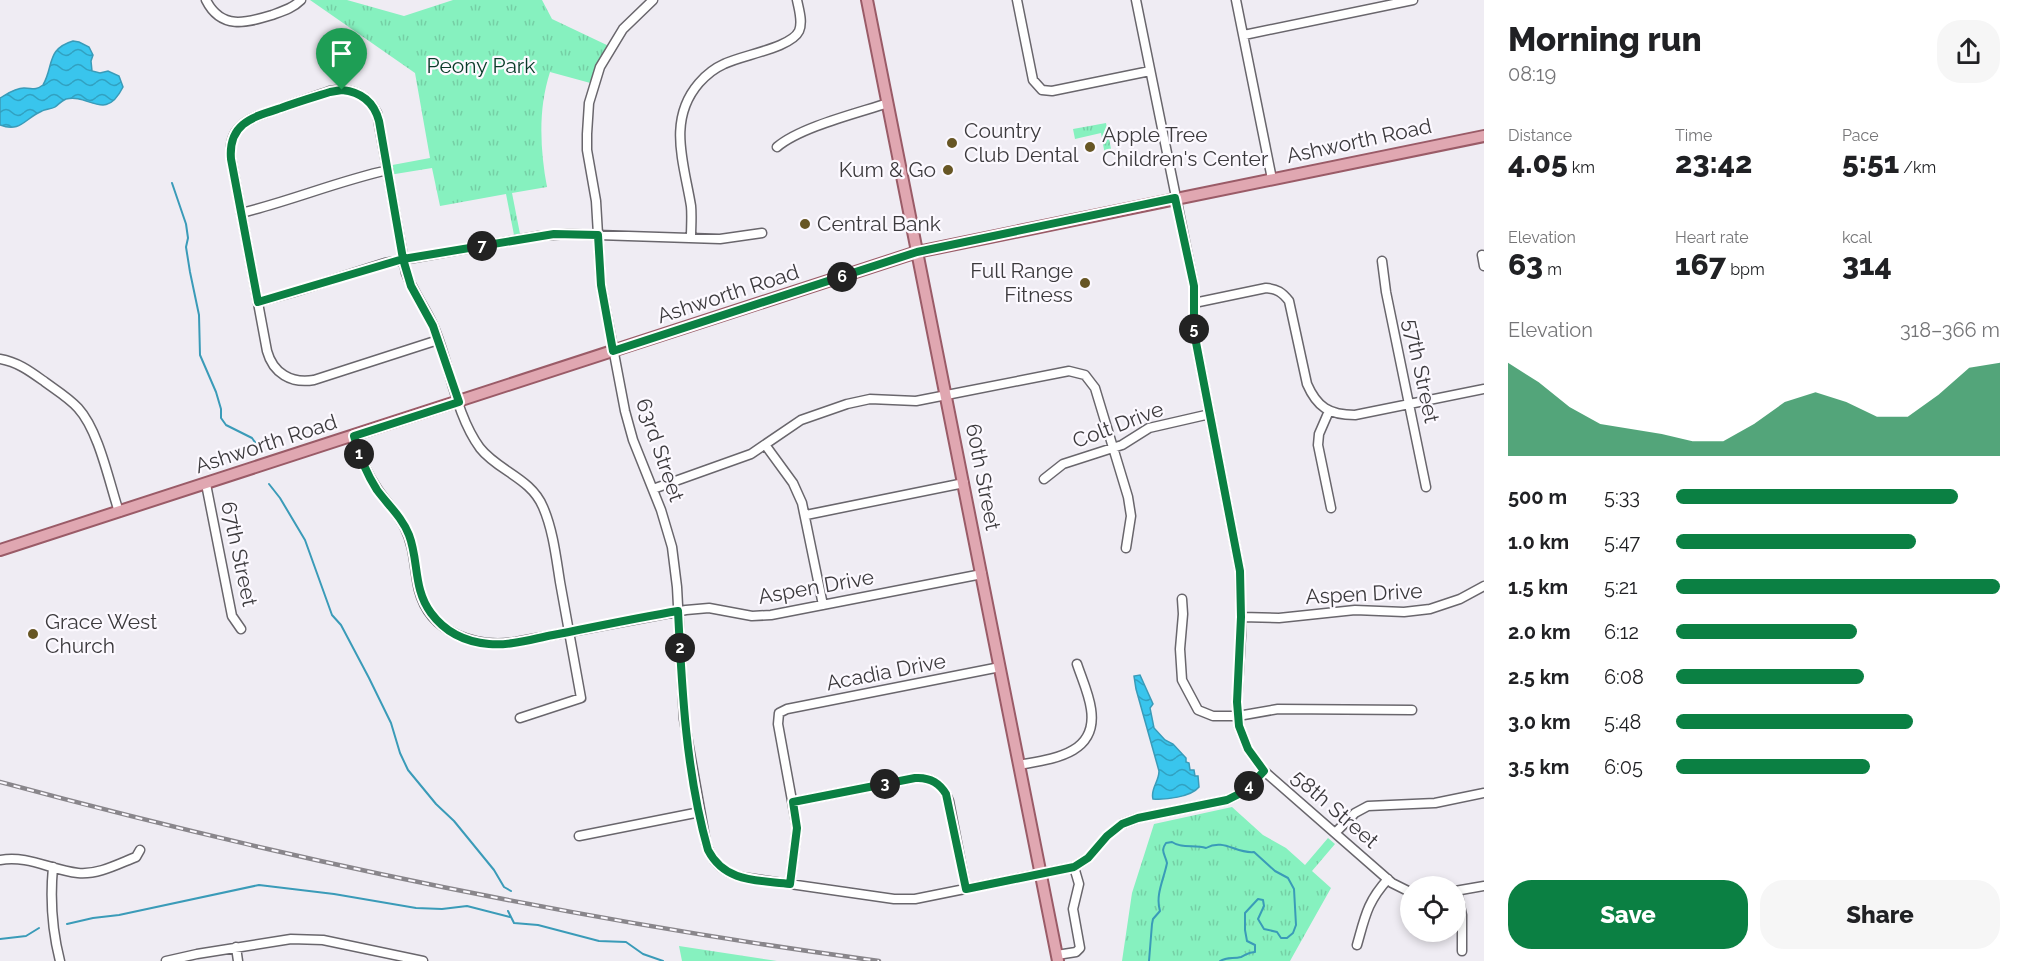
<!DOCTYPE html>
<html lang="en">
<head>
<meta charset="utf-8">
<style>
  body { margin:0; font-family:Raleway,sans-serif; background:#f6f6f6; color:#202124; height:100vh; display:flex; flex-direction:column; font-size:22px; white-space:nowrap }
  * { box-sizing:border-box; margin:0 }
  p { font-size:20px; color:#757577 }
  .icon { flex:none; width:33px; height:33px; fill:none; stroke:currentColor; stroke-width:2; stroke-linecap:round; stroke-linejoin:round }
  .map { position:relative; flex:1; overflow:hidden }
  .side { display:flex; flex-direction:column; background:#fff; width:540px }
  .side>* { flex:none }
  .fabs { position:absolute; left:1400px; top:876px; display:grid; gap:12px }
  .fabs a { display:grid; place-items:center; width:66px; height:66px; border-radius:50%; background:#fff; box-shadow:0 3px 9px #0003; font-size:30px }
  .pin { position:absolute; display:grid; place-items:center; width:51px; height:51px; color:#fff; margin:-62px -26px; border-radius:50% 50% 50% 0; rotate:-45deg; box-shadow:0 0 6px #0007 }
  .pin .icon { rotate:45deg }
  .km { position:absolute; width:30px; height:30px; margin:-15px; border-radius:50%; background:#222; color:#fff; font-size:16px; line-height:30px; text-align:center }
  .round { display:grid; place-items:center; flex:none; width:63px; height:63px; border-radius:24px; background:#f6f6f6 }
  .headline { display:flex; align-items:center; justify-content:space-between; height:102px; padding:0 24px }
  h1 { font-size:33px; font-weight:800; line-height:45px }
  .metrics { display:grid; grid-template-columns:repeat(3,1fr); gap:9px; height:102px; padding:6px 24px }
  .metrics div { display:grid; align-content:center }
  .metrics b { font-size:30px; font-weight:800 }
  .metrics small { font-size:16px; font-weight:400 }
  .metrics p { font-size:16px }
  .chart { height:168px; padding:12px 24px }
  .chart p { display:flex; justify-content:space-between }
  .chart svg { width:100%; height:108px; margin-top:6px; fill:#0b8043; opacity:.7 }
  .cta { display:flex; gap:12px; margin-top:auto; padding:12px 24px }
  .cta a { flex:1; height:69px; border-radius:24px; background:#0b8043; color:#fff; font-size:24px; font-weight:800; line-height:69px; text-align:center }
  .cta a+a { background:#f6f6f6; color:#202124 }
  ul { padding:0 24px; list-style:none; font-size:20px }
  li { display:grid; grid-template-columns:96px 72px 1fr; align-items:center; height:45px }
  li i { height:15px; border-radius:8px; background:#0b8043 }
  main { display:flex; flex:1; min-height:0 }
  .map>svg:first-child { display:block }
</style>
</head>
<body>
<main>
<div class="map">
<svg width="1484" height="961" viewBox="0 0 1484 961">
  <defs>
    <pattern id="park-tufts" width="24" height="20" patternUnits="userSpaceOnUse" patternTransform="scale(1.5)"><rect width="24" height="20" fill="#86f1bf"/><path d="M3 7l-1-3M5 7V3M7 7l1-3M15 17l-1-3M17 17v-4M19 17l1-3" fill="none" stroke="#75cfa5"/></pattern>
    <pattern id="water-waves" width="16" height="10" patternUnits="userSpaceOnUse" patternTransform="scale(1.5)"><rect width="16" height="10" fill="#39c5ed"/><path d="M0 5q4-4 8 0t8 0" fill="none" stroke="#31a1c1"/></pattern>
  </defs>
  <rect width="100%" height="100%" fill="#efecf3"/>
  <path fill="url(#park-tufts)" d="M310 0H347L404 16 453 0H542L552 19 611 47 594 84 550 72C538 109 540 149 547 187L512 193 521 239 515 240 506 194 440 206 432 168 389 175 387 166 430 158 415 73Z
    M1106 123 1112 154 1105 155 1101 133 1075 139 1073 129Z
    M1232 807 1263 835 1286 848 1305 865 1328 838 1335 844 1312 871 1331 888 1290 961H1122L1132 893 1154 824Z
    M679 946 777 961H682Z"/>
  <path fill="url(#water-waves)" stroke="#3a9bb8" stroke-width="1.5" d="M73 41 79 42 89 47 93 55 91 61 92 71 100 73 108 71 119 76 123 87C105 123 89 93 66 99 61 101 59 104 55 107 52 109 45 109 42 111 25 118 21 133 0 125V98C7 94 15 88 24 88 33 88 35 91 43 85 54 66 46 49 73 41Z
    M1140 675 1153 704 1150 708 1154 728 1165 740 1173 744 1186 758V762L1189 763 1190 770H1194L1195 776H1198L1199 787C1191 797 1165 800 1153 799 1150 789 1159 782 1159 771L1136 689 1134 676Z"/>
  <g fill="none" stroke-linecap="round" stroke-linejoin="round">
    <path stroke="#3a9bb8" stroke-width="2" d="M172 183 186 224 188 238 186 247 190 272 199 315 200 355 216 392 221 409V418L226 425 252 438 257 445
      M269 484 280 498 305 540 332 615 341 625 369 678 391 723 400 753 408 770 436 804 454 821 494 870 504 887 511 891
      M508 911 514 923 538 925 599 941 626 942 643 954 663 961
      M67 924 93 918 119 915 259 885 334 894 416 908 442 909 467 906 510 917
      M0 939 26 936 39 928
      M1149 961 1152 924 1153 919 1160 911C1155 895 1164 879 1167 863 1165 854 1160 851 1166 843L1172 842C1182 849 1195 844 1206 848 1224 838 1236 854 1254 852L1275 871 1288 878 1294 889 1296 925 1293 933 1287 938H1281L1277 932 1264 929 1258 919 1264 906 1263 900 1258 899 1245 913V930L1247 941 1255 945V952C1248 952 1246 955 1241 957 1233 959 1227 957 1220 961"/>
    <defs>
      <path id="minor" d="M206 0C221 30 246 23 272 15 283 11 293 8 301 0
        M653 0 623 29 600 67 589 103 587 134V150L596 201 601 285 625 411 633 440 661 510 672 547 677 587 684 719 706 843C711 861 723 872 741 877L894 899H915L1074 867 1088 858 1107 836 1122 824 1138 818 1227 800 1245 791 1264 771
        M1017 0 1033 80 1042 90 1052 91 1150 71
        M1136 0 1194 286V332L1240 571 1241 635 1237 702 1239 726 1248 749 1264 771 1392 883 1410 892
        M1236 0 1272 179
        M1244 35 1413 0
        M777 147C800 127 858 113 888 103
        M241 213C291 201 338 181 388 170
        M691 238C691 227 692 216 691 206 684 163 667 120 699 83 706 75 715 68 724 64 742 55 791 48 799 31 803 22 799 10 797 0
        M1482 255 1484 266
        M1382 261 1386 292 1426 487
        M258 302 294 292 385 263 539 236 567 234 720 239 762 233
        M1194 303 1266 288C1277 289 1282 292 1289 301L1307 384C1317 407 1329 415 1355 415L1484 389
        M438 340 314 380C291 384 273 373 267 351L231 158C227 123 253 117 281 108 297 102 314 97 330 91 351 87 368 95 377 113L406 273C413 292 425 307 433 325 450 364 455 414 480 448 498 471 531 478 543 507 553 530 556 557 560 582 567 621 574 660 581 698L520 718
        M0 359C18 362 31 372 45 382 56 390 69 398 78 408 99 431 109 482 119 512
        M1329 411 1319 434 1318 445 1331 508
        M354 436C359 455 366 473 378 490 387 503 398 514 405 528 415 548 414 569 419 590 430 634 477 648 516 642L686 610 709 608 752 616 771 615 982 574
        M766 446 793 483 802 503 823 605
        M1044 479 1063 464 1122 445 1149 428 1210 414
        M206 484 232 616 241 629
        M653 489 751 454 801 420 847 404 870 399 916 401 1069 371 1085 375 1095 388 1128 497 1131 516 1126 548
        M806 515 964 483
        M1182 599 1183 614 1180 649 1182 680 1198 710 1213 716H1238L1278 709 1412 710
        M1241 617 1279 618 1355 610 1404 612 1430 609 1460 599 1484 586
        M1019 765C1051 759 1098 755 1091 709 1089 694 1082 679 1077 664
        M793 802 915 778C932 777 943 784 949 801L966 889
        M1335 833 1355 813 1368 806 1435 803 1484 793
        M579 836 700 812
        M0 860C28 855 51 870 78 873 98 875 118 864 136 857L140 850
        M53 867C50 899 52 930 60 961
        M790 884 797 828 778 724 779 713 787 709 1000 667
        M1455 891 1484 886
        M1457 891 1462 915V951
        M1357 945C1365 917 1367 902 1388 879
        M236 947 238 961
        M1057 955 1076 952 1080 948 1073 909 1079 884 1074 867
        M166 961 197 954 291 939 323 940 423 961"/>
      <path id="major" d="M867 0 1058 961
        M0 550 917 252 1484 136"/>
    </defs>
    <use href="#minor" stroke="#69666c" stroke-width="11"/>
    <use href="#major" stroke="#9a5b67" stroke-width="14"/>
    <use href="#minor" stroke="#fff" stroke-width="8"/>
    <use href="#major" stroke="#e0a7b1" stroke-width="10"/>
    <defs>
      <path id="rail" d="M0 782C289 860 582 921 879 961"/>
    </defs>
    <use href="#rail" stroke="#89868b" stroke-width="4.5"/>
    <use href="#rail" stroke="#fcf9ff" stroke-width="2" stroke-dasharray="7" stroke-linecap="butt"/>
  </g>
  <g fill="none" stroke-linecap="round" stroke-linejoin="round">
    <defs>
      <path id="route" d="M342 90C361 92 374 102 379 121L403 259 411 286 433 326 459 402 354 436C359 455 366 473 377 490 388 505 402 517 409 535 419 561 413 589 431 613 445 632 466 642 489 644 510 646 532 639 553 635 594 627 636 618 678 611 682 691 686 773 708 850 725 883 758 880 790 884L797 828 793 802 915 778C929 777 939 782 946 794L966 889 1074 867 1088 858 1107 836 1122 824 1138 818 1227 800 1245 791 1264 771 1248 749 1239 726 1237 702 1241 617 1240 571 1194 332V286L1175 198 917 252 613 351 601 285 598 235 554 234 403 259 258 302 231 159C228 123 253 117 281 108 297 102 314 97 330 92L342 90"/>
    </defs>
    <use href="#route" stroke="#fff" stroke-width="12"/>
    <use href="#route" stroke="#0b8043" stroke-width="8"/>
  </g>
  <g fill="#675624" stroke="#fcf9ff" stroke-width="2">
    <circle cx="952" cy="143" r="6"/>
    <circle cx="1090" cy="147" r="6"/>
    <circle cx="948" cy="170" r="6"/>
    <circle cx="805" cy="224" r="6"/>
    <circle cx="1085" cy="283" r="6"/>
    <circle cx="33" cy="634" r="6"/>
  </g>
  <g text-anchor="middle" stroke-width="4.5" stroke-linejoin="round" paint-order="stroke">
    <g font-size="21" fill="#093b28" stroke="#fcf9ff">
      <text x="481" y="73">Peony Park</text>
    </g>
    <g font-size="21" fill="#3c3a3d" stroke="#fcf9ff" text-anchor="start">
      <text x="964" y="138">Country<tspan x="964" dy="24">Club Dental</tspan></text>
      <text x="1102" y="142">Apple Tree<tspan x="1102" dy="24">Children's Center</tspan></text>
      <text x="936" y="177" text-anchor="end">Kum &amp; Go</text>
      <text x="817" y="231">Central Bank</text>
      <text x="1073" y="278" text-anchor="end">Full Range<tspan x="1073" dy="24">Fitness</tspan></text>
      <text x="45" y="629">Grace West<tspan x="45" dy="24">Church</tspan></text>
    </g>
    <g font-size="21" fill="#3c3a3d" stroke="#fcf9ff">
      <text transform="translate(1359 141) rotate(-12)" y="7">Ashworth Road</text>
      <text transform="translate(728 294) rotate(-18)" y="7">Ashworth Road</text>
      <text transform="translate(1421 371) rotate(78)" y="7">57th Street</text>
      <text transform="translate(1118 425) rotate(-21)" y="7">Colt Drive</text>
      <text transform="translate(266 444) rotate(-18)" y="7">Ashworth Road</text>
      <text transform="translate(660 450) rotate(71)" y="7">63rd Street</text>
      <text transform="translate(983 477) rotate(79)" y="7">60th Street</text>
      <text transform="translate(239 554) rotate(78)" y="7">67th Street</text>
      <text transform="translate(816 587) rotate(-10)" y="7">Aspen Drive</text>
      <text transform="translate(1364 594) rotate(-3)" y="7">Aspen Drive</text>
      <text transform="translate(886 672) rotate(-11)" y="7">Acadia Drive</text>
      <text transform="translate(1335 809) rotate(41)" y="7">58th Street</text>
    </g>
  </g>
</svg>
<div class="fabs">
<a><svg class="icon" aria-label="locate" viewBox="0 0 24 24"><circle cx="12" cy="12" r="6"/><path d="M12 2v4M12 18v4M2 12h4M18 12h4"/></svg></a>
</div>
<div class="pin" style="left:342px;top:90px;background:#1e9e55"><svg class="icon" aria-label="arrive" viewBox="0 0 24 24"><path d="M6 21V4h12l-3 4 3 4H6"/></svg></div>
<b class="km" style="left:359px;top:454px">1</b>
<b class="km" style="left:680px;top:648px">2</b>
<b class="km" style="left:885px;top:784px">3</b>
<b class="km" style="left:1249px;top:786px">4</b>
<b class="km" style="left:1194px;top:329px">5</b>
<b class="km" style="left:842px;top:277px">6</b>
<b class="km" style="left:482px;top:246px">7</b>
</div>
<section class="side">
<div class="headline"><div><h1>Morning run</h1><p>08:19</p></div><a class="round"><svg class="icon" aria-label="share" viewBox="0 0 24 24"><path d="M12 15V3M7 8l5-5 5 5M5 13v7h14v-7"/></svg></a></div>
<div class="metrics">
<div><p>Distance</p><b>4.05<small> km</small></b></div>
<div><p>Time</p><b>23:42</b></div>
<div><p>Pace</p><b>5:51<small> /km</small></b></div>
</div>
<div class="metrics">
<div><p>Elevation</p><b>63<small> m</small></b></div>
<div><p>Heart rate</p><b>167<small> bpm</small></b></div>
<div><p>kcal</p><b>314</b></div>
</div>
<div class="chart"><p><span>Elevation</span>318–366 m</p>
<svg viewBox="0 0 160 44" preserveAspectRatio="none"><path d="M0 44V6L10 14L20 24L30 31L40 33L50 35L60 38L70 38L80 31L90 22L100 18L110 22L120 28L130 28L140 19L150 8L160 6V44z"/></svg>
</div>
<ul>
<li><b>500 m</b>5:33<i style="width:87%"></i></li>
<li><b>1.0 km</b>5:47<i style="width:74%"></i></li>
<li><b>1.5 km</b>5:21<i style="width:100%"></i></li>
<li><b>2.0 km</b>6:12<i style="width:56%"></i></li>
<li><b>2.5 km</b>6:08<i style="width:58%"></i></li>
<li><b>3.0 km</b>5:48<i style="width:73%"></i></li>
<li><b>3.5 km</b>6:05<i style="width:60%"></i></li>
</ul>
<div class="cta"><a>Save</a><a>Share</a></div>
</section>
</main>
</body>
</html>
